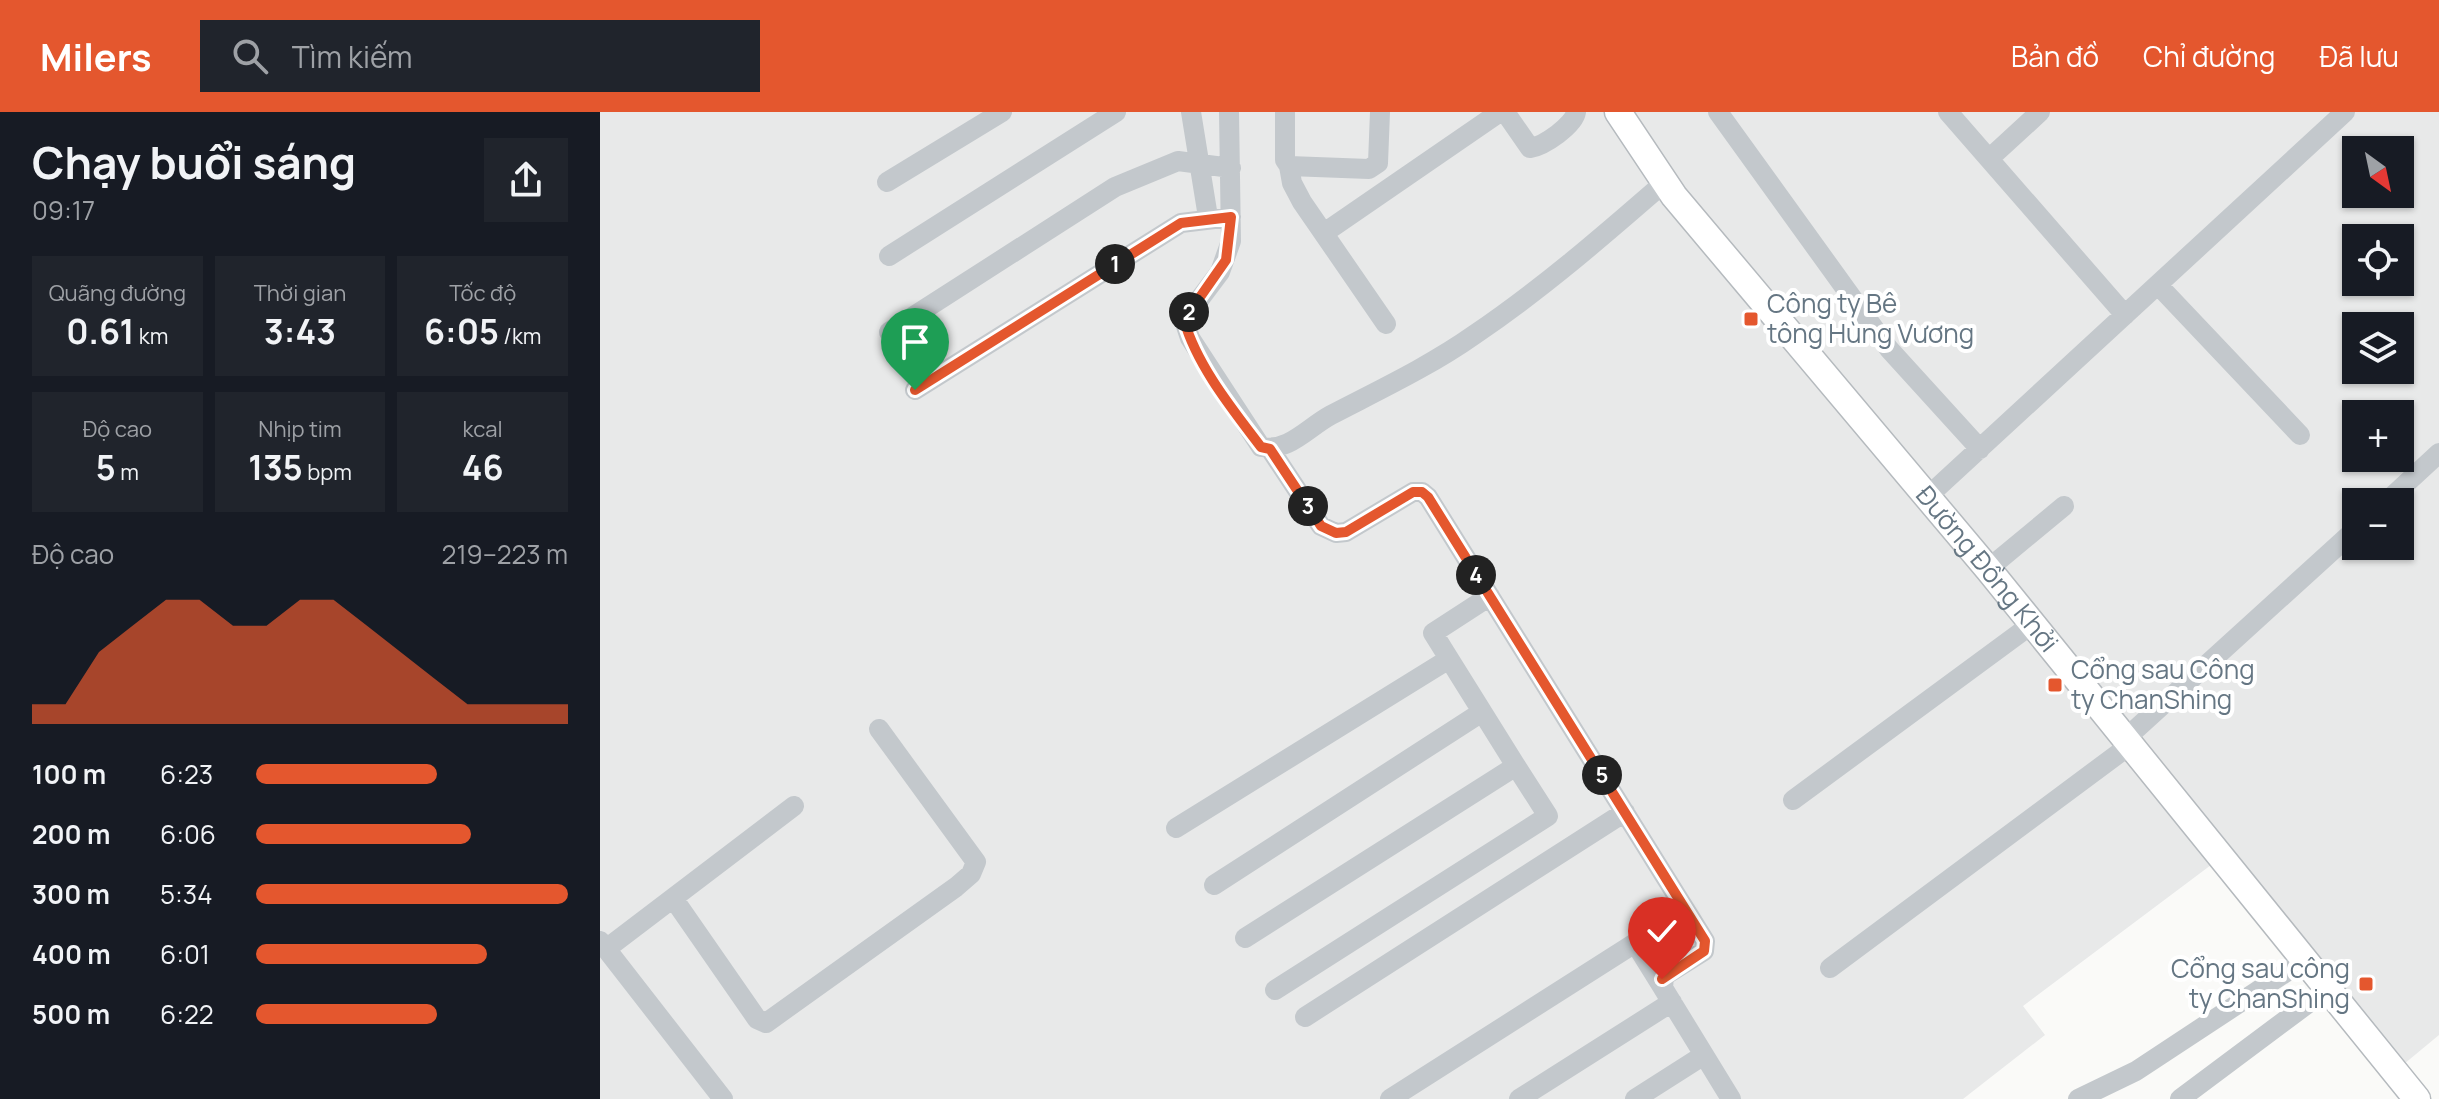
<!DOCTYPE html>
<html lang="vi">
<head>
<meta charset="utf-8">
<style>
  body { margin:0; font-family:Manrope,sans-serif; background:#20242c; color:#f1f3f6; height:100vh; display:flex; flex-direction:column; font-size:30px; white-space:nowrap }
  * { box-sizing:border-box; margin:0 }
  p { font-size:26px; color:#9ea1a6 }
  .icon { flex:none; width:44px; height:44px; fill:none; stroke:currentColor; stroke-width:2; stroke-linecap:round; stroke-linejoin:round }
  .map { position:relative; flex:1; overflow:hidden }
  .sheet { display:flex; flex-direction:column; background:#171b24; width:600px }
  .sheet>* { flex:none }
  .needle { width:52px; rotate:147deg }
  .fabs { position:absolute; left:1742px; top:24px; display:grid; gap:16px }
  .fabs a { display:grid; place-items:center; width:72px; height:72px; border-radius:0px; background:#171b24; box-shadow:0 2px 6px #0004; font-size:40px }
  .pin { position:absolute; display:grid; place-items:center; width:68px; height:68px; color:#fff; margin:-82px -34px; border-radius:50% 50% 50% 0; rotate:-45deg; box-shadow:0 0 8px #0007 }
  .pin .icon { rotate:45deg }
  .km { position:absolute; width:40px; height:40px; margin:-20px; border-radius:50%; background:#222; color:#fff; font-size:22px; line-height:40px; text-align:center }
  .round { display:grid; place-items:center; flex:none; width:84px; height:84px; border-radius:0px; background:#20242c }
  .head { display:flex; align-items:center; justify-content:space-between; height:136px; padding:0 32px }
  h1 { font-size:44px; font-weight:700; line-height:60px }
  .stats { display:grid; grid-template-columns:repeat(3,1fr); gap:12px; height:136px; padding:8px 32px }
  .stats div { display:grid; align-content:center; border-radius:0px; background:#20242c; text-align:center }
  .stats b { font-size:34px; font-weight:700 }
  .stats small { font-size:22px; font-weight:400 }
  .stats p { font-size:22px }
  .chart { height:224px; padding:16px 32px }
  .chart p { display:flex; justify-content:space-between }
  .chart svg { width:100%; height:144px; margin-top:8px; fill:#e4572e; opacity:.7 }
  ul { padding:0 32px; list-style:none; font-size:26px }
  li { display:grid; grid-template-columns:128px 96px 1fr; align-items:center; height:60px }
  li i { height:20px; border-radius:10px; background:#e4572e }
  header { display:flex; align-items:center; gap:48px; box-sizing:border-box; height:112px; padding:0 40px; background:#e4572e; color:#fff }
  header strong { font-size:38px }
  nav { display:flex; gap:44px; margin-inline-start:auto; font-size:28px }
  .search { width:560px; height:72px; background:#20242c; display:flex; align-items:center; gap:20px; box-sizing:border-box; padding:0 28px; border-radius:0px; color:#9ea1a6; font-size:30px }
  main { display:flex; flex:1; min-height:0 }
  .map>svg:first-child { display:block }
</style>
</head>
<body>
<header>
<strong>Milers</strong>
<div class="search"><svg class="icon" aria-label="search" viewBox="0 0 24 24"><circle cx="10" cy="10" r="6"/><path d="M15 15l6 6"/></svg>Tìm kiếm</div>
<nav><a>Bản đồ</a><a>Chỉ đường</a><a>Đã lưu</a></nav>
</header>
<main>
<section class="sheet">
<div class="head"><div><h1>Chạy buổi sáng</h1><p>09:17</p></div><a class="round"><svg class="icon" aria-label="share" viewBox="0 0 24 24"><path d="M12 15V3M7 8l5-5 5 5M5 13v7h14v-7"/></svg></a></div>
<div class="stats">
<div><p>Quãng đường</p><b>0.61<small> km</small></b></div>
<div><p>Thời gian</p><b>3:43</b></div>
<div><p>Tốc độ</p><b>6:05<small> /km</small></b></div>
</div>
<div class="stats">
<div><p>Độ cao</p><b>5<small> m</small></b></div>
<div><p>Nhịp tim</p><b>135<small> bpm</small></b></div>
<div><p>kcal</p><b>46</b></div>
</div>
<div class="chart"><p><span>Độ cao</span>219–223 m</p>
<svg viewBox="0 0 160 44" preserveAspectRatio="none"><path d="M0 44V38L10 38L20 22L30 14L40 6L50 6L60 14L70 14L80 6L90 6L100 14L110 22L120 30L130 38L140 38L150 38L160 38V44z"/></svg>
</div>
<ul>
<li><b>100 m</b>6:23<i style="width:58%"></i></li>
<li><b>200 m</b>6:06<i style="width:69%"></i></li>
<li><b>300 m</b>5:34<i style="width:100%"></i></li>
<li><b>400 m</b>6:01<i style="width:74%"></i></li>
<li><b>500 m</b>6:22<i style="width:58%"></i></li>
</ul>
</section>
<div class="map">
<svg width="1839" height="987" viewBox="0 0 1839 987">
  <rect width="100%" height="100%" fill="#fafaf8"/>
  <path fill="#e8e9e9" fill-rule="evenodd" d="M0 0H1008L1615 750 1423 894 1445 923 1363 987H0Z
    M1028 0H1839V923L1804 952 1081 78ZM1756 38H1800V82H1756ZM1756 126H1800V170H1756ZM1756 214H1800V258H1756ZM1756 302H1800V346H1756ZM1756 390H1800V434H1756Z"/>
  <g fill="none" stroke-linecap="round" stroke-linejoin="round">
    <defs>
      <g id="major">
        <path id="s1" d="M1018 0 1074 84 1388 457 1817 987"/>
      </g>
    </defs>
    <use href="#major" stroke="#b5babe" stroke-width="29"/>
    <path stroke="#c3c8cc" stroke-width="20" d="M591 0 608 105
      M629 0 631 129 620 160 584 208 590 226 661 335C689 340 707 316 731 303 779 278 830 254 874 223 942 177 1003 124 1065 70
      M685 0V48L689 54 769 57 778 51 780 0
      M905 0 930 36C944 34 974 13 976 0
      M1118 0 1289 237 1380 337
      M1348 0 1525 203
      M1391 45 1440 0
      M689 54 692 71 702 90 786 212
      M287 70 402 0
      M724 121 900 0
      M289 144 516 0
      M1558 173 1700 323
      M289 220 515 75 578 49 631 56
      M315 278 581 111 631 105
      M670 337 721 414 736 421 746 420 813 380H822L828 385 1105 829 1104 839 1064 864 1063 876 1131 987
      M1326 386 1745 0
      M1786 390 1839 341
      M1388 457 1464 394
      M1525 627 1756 417
      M1193 688 1432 512
      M576 716 849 547
      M614 773 882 600
      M73 786 157 907 166 911 356 775 371 762 376 750 279 617
      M645 826 916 654 833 521 890 484
      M0 829 123 987
      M6 837 194 694
      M1230 856 1530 633
      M675 878 948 704 916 654
      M705 905 1025 700
      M790 987 1035 831 1063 876
      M919 987 1072 890
      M1035 987 1104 943
      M1478 987 1536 959 1706 847
      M1580 987 1730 875"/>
    <use href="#major" stroke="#fff" stroke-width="26"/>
  </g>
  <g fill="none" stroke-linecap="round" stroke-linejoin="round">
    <defs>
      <path id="route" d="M315 278 581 111 631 105 626 148 584 208C597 254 633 298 661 335L670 337 721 414 736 421 746 420 813 380H822L828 385 1105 829 1104 839 1062 867"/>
    </defs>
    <use href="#route" stroke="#fff" stroke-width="16"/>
    <use href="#route" stroke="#e4572e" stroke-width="10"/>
  </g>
  <g fill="#e4572e" stroke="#fff" stroke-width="3">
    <rect x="1143" y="199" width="16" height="16" rx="4"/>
    <rect x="1447" y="565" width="16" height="16" rx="4"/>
    <rect x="1758" y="864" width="16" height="16" rx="4"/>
  </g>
  <g text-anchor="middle" stroke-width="8" stroke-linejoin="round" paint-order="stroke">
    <g font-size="26" fill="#657683" stroke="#fff" text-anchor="start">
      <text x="1167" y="201">Công ty Bê<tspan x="1167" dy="30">tông Hùng Vương</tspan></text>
      <text x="1471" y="567">Cổng sau Công<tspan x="1471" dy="30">ty ChanShing</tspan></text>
      <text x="1750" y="866" text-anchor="end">Cổng sau công<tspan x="1750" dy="30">ty ChanShing</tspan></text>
    </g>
    <g font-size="26" fill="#657683" stroke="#fff">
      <text dy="9" stroke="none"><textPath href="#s1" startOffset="588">Đường Đồng Khởi</textPath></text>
    </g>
  </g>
</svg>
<div class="fabs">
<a><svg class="needle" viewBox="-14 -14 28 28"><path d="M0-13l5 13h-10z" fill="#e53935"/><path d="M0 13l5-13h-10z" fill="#9ea1a6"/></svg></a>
<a><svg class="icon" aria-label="locate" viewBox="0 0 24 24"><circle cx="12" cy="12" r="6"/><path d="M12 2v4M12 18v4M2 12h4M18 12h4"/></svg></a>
<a><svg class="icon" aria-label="layers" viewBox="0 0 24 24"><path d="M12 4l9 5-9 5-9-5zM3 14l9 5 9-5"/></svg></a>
<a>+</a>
<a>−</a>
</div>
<div class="pin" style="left:315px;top:278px;background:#1e9e55"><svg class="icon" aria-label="arrive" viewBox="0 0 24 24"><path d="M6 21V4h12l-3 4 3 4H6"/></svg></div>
<div class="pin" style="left:1062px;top:867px;background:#d93025"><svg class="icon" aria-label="check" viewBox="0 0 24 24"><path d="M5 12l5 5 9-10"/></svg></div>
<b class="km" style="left:515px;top:152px">1</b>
<b class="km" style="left:589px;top:200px">2</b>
<b class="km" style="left:708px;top:394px">3</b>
<b class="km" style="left:876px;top:463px">4</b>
<b class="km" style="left:1002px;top:663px">5</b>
</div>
</main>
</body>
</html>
